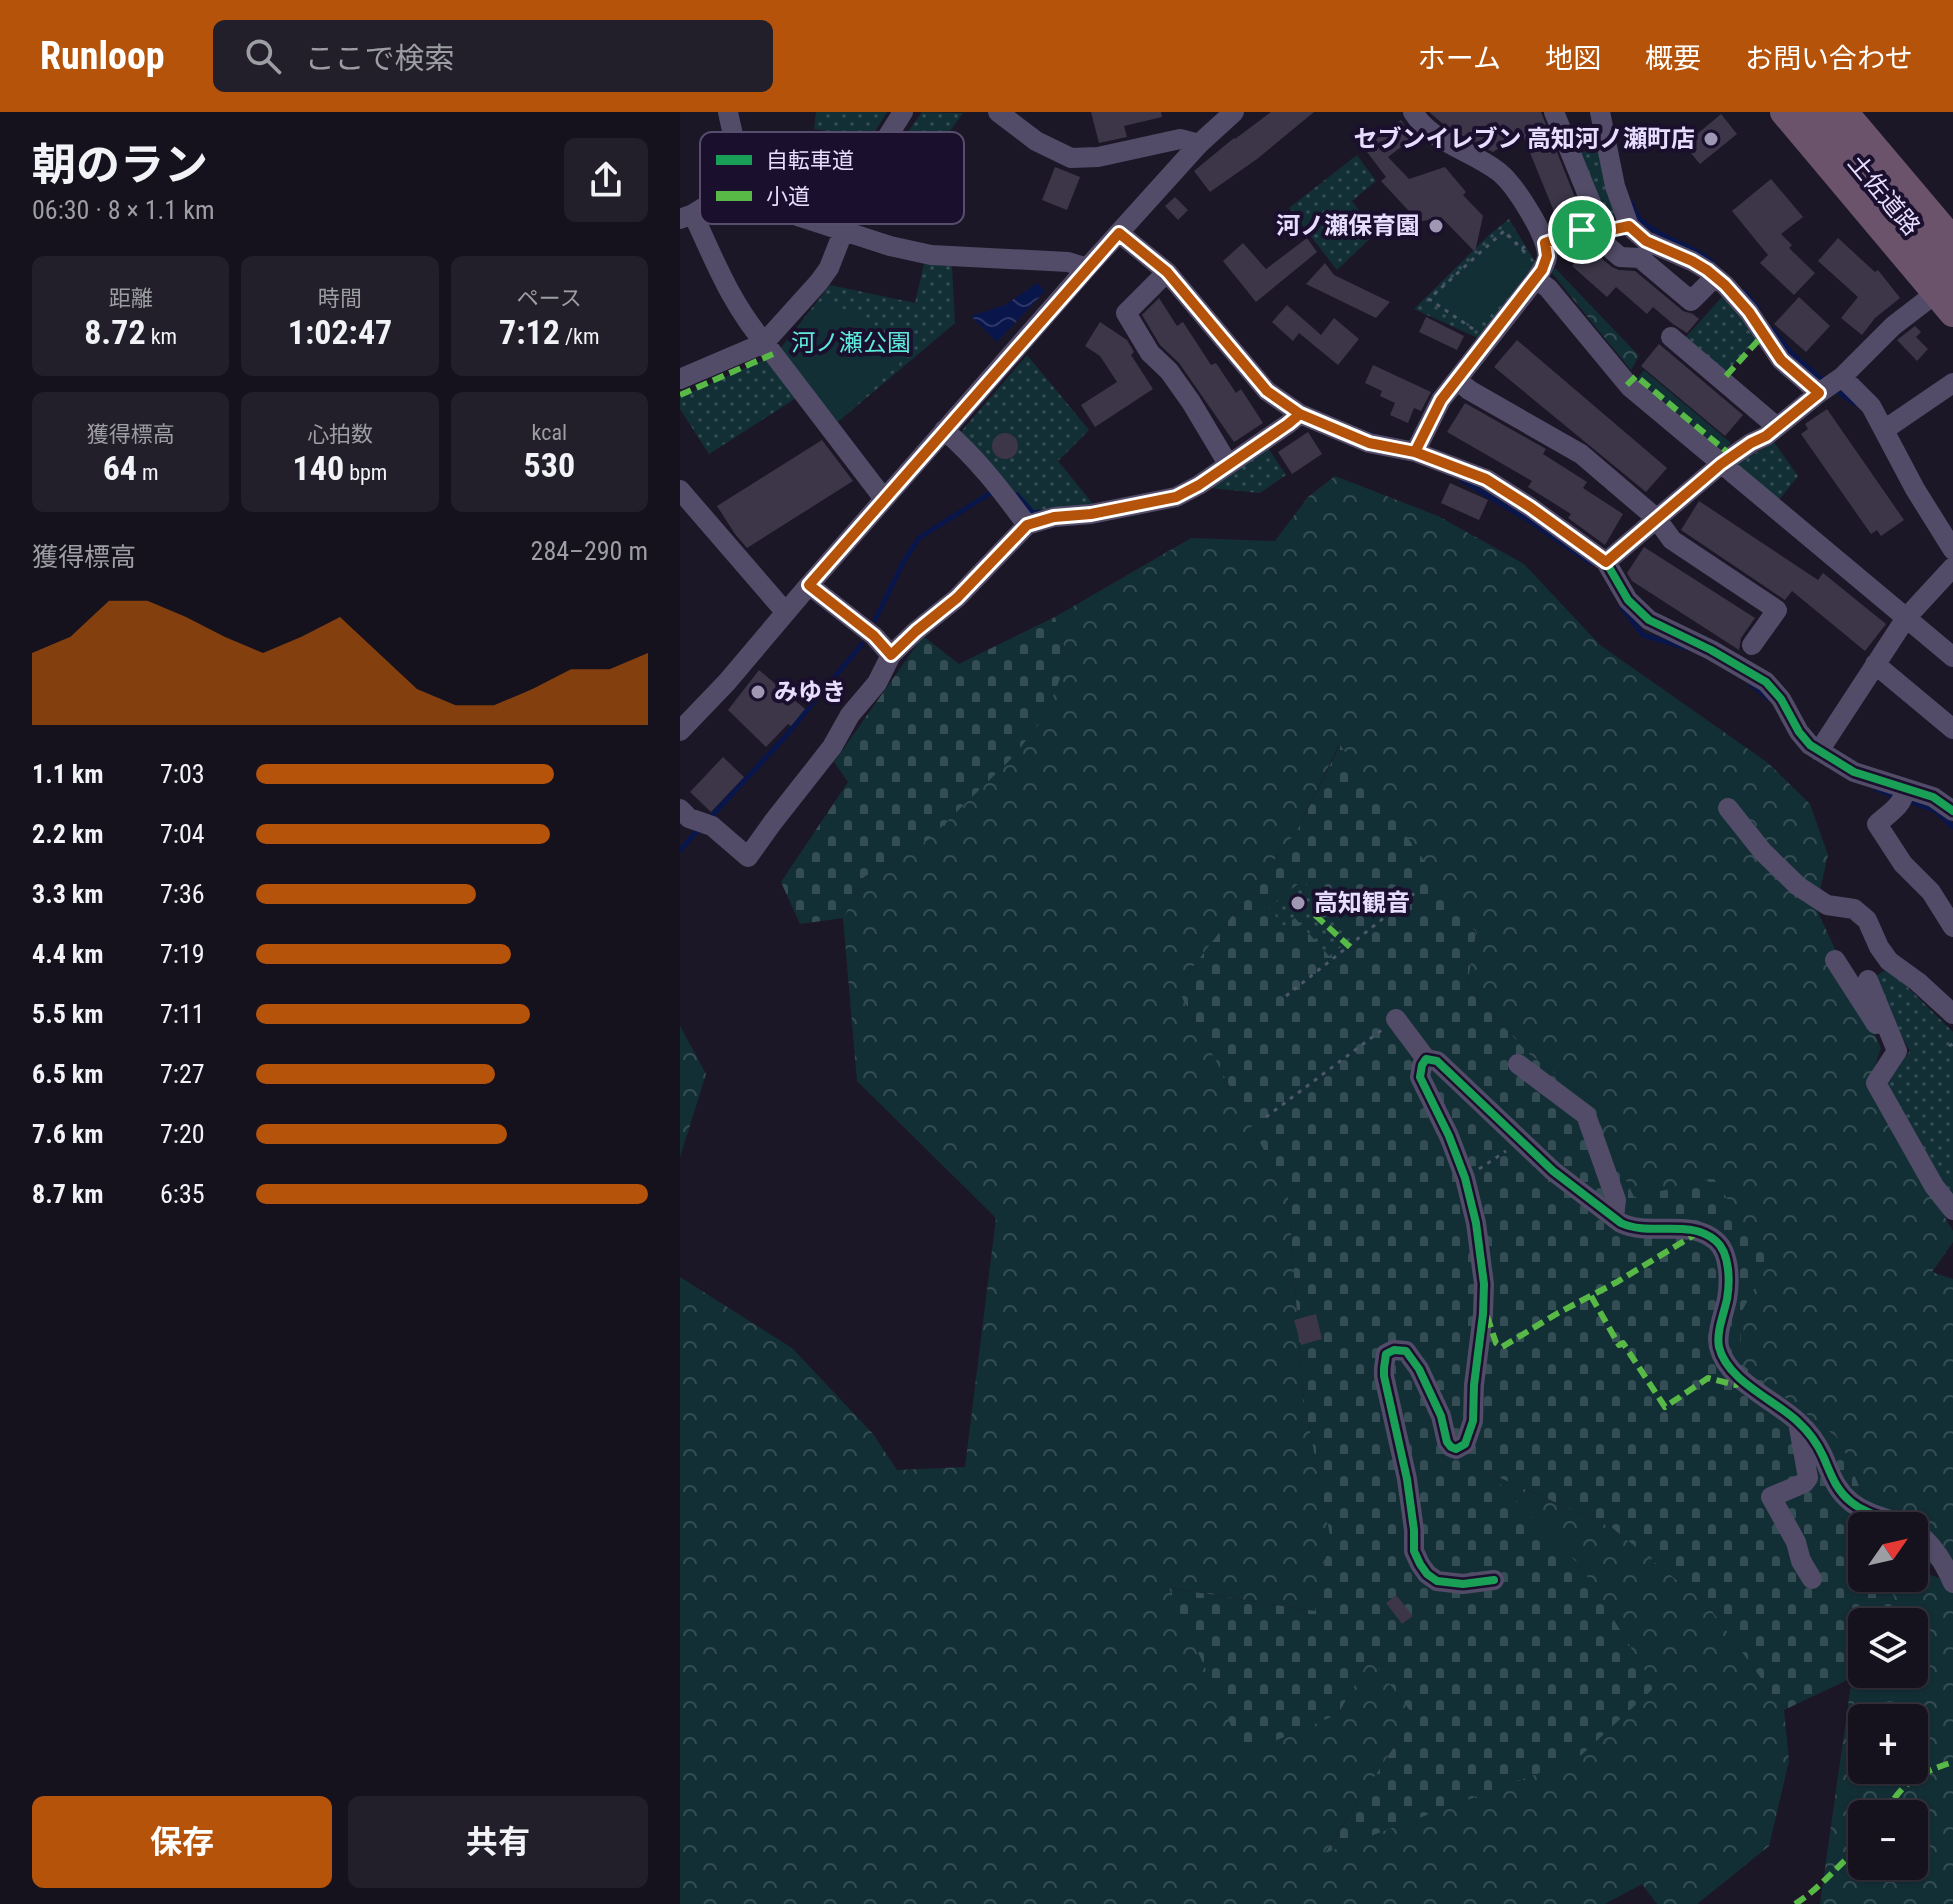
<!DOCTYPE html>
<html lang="ja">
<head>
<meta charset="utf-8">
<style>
  body { margin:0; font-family:"Roboto Condensed","Noto Sans JP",sans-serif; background:#221f2a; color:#f1f3f6; height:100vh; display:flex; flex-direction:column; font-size:30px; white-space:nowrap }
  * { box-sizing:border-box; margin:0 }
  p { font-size:26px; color:#9d9da4 }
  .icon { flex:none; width:44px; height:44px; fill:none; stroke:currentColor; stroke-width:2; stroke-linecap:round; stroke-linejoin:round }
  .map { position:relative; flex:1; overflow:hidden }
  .sheet { display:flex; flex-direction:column; background:#15111d; width:680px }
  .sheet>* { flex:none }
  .needle { width:52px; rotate:56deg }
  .buttons { position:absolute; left:1168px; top:1400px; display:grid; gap:16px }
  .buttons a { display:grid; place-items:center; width:80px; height:80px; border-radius:12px; background:#15111d; box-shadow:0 2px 6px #0004,0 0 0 2px #34313b; font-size:40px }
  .pin { position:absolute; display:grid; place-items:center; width:68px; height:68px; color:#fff; margin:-34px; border:4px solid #fff; border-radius:50%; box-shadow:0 2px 8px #0007 }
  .round { display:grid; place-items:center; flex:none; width:84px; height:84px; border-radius:12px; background:#221f2a }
  .overview { display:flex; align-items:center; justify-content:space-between; height:136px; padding:0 32px }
  h1 { font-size:44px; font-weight:700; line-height:60px }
  .metrics { display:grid; grid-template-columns:repeat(3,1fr); gap:12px; height:136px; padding:8px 32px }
  .metrics div { display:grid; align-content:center; border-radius:12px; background:#221f2a; text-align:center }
  .metrics b { font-size:34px; font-weight:700 }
  .metrics small { font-size:22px; font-weight:400 }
  .metrics p { font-size:22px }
  .chart { height:224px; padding:16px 32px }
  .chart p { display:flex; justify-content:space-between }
  .chart svg { width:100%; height:144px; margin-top:8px; fill:#b45309; opacity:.7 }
  .button { display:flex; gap:16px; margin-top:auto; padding:16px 32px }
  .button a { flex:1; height:92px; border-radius:12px; background:#b45309; color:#fff; font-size:32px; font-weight:700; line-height:92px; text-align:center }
  .button a+a { background:#221f2a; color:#f1f3f6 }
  ul { padding:0 32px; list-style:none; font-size:26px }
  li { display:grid; grid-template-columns:128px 96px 1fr; align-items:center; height:60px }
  li i { height:20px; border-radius:10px; background:#b45309 }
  header { display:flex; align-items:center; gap:48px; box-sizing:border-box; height:112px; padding:0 40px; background:#b45309; color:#fff }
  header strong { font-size:38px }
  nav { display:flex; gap:44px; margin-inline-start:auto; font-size:28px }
  .search { width:560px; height:72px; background:#221f2a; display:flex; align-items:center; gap:20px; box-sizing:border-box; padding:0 28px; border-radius:12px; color:#9d9da4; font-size:30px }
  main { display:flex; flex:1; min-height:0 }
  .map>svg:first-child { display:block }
</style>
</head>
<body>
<header>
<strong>Runloop</strong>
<div class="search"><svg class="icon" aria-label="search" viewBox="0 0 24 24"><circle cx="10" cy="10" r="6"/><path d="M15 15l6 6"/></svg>ここで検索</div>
<nav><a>ホーム</a><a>地図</a><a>概要</a><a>お問い合わせ</a></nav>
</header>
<main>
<section class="sheet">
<div class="overview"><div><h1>朝のラン</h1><p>06:30 · 8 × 1.1 km</p></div><a class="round"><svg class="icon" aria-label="share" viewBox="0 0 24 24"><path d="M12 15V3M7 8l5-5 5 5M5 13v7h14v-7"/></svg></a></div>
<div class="metrics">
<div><p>距離</p><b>8.72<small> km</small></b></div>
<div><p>時間</p><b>1:02:47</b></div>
<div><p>ペース</p><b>7:12<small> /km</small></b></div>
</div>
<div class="metrics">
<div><p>獲得標高</p><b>64<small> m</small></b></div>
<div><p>心拍数</p><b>140<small> bpm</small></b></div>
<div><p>kcal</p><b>530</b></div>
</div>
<div class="chart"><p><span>獲得標高</span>284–290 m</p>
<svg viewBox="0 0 160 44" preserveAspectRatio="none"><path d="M0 44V22L10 17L20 6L30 6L40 11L50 17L60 22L70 17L80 11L90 22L100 33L110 38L120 38L130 33L140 27L150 27L160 22V44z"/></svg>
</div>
<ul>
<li><b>1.1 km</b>7:03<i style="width:76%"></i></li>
<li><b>2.2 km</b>7:04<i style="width:75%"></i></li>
<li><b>3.3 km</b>7:36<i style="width:56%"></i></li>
<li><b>4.4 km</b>7:19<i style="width:65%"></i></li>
<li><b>5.5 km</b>7:11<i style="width:70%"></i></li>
<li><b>6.5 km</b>7:27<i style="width:61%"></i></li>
<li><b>7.6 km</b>7:20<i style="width:64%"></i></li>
<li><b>8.7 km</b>6:35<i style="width:100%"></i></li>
</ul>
<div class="button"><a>保存</a><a>共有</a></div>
</section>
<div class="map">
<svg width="1273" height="1792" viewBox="0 0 1273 1792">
  <defs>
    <pattern id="forest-crowns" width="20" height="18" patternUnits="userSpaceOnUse" patternTransform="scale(2)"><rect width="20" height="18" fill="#132f36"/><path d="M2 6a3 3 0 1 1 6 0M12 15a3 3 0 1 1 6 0" fill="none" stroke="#354d54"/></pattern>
    <pattern id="cemetery-stones" width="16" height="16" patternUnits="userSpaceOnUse" patternTransform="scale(2)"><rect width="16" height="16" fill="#132f36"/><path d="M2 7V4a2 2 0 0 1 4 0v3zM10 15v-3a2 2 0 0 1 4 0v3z" fill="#354d54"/></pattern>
    <pattern id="park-dots" width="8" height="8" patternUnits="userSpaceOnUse" patternTransform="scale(2)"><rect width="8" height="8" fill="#132f36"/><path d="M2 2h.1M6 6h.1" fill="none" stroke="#354d54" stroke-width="1.8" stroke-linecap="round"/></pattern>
    <pattern id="water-waves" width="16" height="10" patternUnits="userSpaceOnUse" patternTransform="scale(2)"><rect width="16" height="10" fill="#09164b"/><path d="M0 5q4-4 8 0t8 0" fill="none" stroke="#2d3766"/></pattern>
  </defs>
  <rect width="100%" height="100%" fill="#1c1727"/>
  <path fill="url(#forest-crowns)" fill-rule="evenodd" d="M875 156 959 244 951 258 871 160Z
    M655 364 758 404 844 452 920 533 1088 651 1130 692 1148 743 1136 796 1201 936 1191 967 1201 996 1273 1119V1130L1252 1160 1273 1167V1461L1234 1446V1414H1196L1159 1327 1059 1251 1061 1201 1088 1149 1034 1068 954 1086 909 988 848 941 787 875 796 820 659 633 618 717 497 876 608 1083 623 1282 650 1424 635 1499 491 1476 658 1602 690 1546 734 1604 646 1739 974 1575 901 1455 806 1360 931 1415 1028 1493 1104 1598 1109 1649 1089 1734 1017 1792H977L962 1772 925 1792H0V1165L112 1236 193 1322 217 1358 285 1355 316 1106 177 969 163 806 184 765 248 728 388 547 375 505 511 426 595 429 628 385Z
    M0 914 26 962 0 1045Z
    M1234 1456 1273 1472V1792H1140L1172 1565 1182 1561 1234 1562V1510H1218L1210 1466H1234ZM1182 1606H1234V1658H1182ZM1182 1702H1234V1754H1182Z"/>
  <path fill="url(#cemetery-stones)" d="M375 505 388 547 365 604 333 645 248 728 184 765 163 806 120 812 101 770 168 670 154 650 243 524 279 552Z
    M660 633 796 820 787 875 848 941 909 988 954 1085 1034 1067 1089 1149 1061 1201 1060 1251 1159 1327 1196 1414H1182V1466H1210L1218 1510H1182V1561L1104 1598 1028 1493 931 1415 809 1361 902 1456 975 1575 897 1647 645 1741 734 1604 690 1546 658 1602 564 1642 489 1476 635 1499 650 1424 623 1282 608 1083 497 876 618 717Z"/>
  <path fill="url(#park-dots)" d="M136 0H207L191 26 134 17Z
    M242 0 283 1 246 52 218 34Z
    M915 36 919 39 937 101 931 109 928 108 900 41Z
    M677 43 696 69 672 89 696 121 657 158 609 96Z
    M829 107 857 153 800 227 734 197 809 123Z
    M244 152 272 154 275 211 153 314 127 279 29 342 0 297V285L96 242 150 173 235 191Z
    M1043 184 1059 203 1076 228 1045 262 1004 227Z
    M347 243 409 318 378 349 413 392 347 402 279 322Z
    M1094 330 1118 364 1099 388 1056 355 1060 350Z
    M588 336 606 363 580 381 530 376Z
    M623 768 673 826 649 844 615 806 603 814 589 795Z
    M1208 856 1273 920V1089L1203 972 1230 939 1205 895 1193 866Z"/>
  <path fill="#132f36" d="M823 123 851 150 796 217 754 188Z
    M142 189 191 207 220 252 153 308 100 237Z
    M964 258 1051 331 1043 339 957 267Z"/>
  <path fill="url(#water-waves)" d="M357 171 365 179 317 230 291 204 325 193Z"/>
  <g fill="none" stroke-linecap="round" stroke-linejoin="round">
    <path stroke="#09164b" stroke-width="5" d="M951 90C953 95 956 103 960 107 981 128 1012 132 1033 151
      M1064 180 1078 196
      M1093 218 1112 242 1145 270
      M1153 276 1174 291
      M782 368 845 406 911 451
      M337 383 353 401 359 400
      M941 494 963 523 1007 536
      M195 508 224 449 239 426 312 380
      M1071 572 1088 586
      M1196 677 1216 685
      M1226 688 1256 699 1273 715
      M28 708 104 626 182 532
      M0 738 21 715"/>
  </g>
  <path fill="#3c3648" d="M411 0H481L482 5 444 14 447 25 419 31Z
    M591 0H634L577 47 530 80 514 59 554 26 555 27Z
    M749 0H861L898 93 875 102 842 21 813 40 768 16Z
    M1041 2 1057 22 1020 52 1004 33Z
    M721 8 733 26 708 45 729 67 765 55 786 80 783 83 803 104 795 140 761 105 739 110 701 69 706 65 684 36Z
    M375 55 400 65 387 98 362 88Z
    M1091 67 1123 105 1101 122 1112 133 1109 136 1135 161 1114 183 1080 151 1088 143 1052 99Z
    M495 85 508 98 498 108 485 94Z
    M627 126 637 140 576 190 543 149 563 131 586 157Z
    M1158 126 1195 160 1198 158 1220 186 1195 206 1182 223 1161 206 1178 185 1138 149Z
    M908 135 932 155 939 158 955 159 1003 199 1013 202 1019 207 1007 221 993 212 973 195 967 202 936 175 927 185 892 154Z
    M645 151 654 163 710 190 696 206 626 172Z
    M1119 185 1150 214 1126 240 1094 212Z
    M479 186 497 214 503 210 531 253 536 251 556 281 561 277 583 311 554 330 499 251 480 233 462 203Z
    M607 193 641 223 654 206 679 227 658 253 619 221 613 229 592 210Z
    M746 205 784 224 777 238 739 220Z
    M420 210 447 228 454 240 451 243 473 277 415 315 401 293 437 270 420 244 405 234Z
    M1235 214 1241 220 1236 225 1248 237 1237 249 1217 228Z
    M837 228 987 356 966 380 814 255Z
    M979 232 1063 303 1045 324 961 254Z
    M693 253 751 280 741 299 734 296 728 311 710 303 715 291 700 284 702 279 685 271Z
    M785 291 866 337 863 342 907 370 903 376 943 402 925 433 888 406 891 402 848 375 852 369 767 320Z
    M1147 297 1224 408 1201 424 1197 418 1191 422 1121 322 1128 317 1125 312Z
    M628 320 642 342 612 362 598 340Z
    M312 334a13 13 0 1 1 26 0a13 13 0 1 1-26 0Z
    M142 328 173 369 67 436 55 422 37 394Z
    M770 371 808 388 799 408 761 391Z
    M1019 389 1138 468 1143 461 1206 512 1185 539 1112 479 1105 488 1001 418Z
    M964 435 1075 506 1061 526 1059 538 952 469 947 461Z
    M79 558 125 597 111 614 108 612 86 635 48 598Z
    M43 645 64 665 31 700 10 680Z
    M636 1202 642 1227 621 1233 614 1208Z
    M716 1483 733 1504 722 1512 706 1491Z"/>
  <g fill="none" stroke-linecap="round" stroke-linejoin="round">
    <path stroke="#4c576a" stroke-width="3" stroke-dasharray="4 6" stroke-linecap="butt" d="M842 137 848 144
      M793 217 749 187 824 119 842 137 845 134
      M606 884 735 781
      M1269 934 1273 932
      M586 1005 703 917
      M799 1057 826 1039"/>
    <path stroke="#524c68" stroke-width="20" d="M48 0C53 26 62 47 52 72
      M318 0 356 29 391 46 418 45 500 27 519 32
      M733 0C752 31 791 38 819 60 834 72 869 125 867 145 866 153 860 160 856 167L761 288 735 340
      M874 0 922 118
      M920 0 935 74 949 114 966 129 1012 149 1027 158 1045 173 1069 200 1101 248 1139 281
      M13 102 34 89 47 74 52 72 63 75 99 98 210 134 251 143 388 150 407 156
      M0 107 13 102C36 152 52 194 88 235L204 387
      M909 118 940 145 960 146 1011 189 1035 165
      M439 121 487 160 587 279 620 302 689 331 735 340 806 367 850 395 926 450 948 488 969 508 1031 538 1086 570 1101 587 1119 620 1130 633 1174 660 1253 685 1273 699
      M865 131 902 118H922
      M487 160 446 201 470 241 489 259 511 290 548 352
      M856 167 868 176 950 275 1273 545
      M991 225 1097 315
      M1162 265 1191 294 1235 377 1273 438
      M0 267 84 231 139 170 149 156 189 54 223 0
      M778 268 789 278 901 342 976 406 992 428 1097 498 1072 533
      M264 318C296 345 322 379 347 413
      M1204 318 1273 271
      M0 378 101 495
      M926 450 1041 352 1071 331 1086 324 1139 281 1162 265 1213 214 1256 181
      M129 473 194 524 211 543
      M1195 552 1273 617
      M0 619 47 570 129 473 407 156 519 32 554 0
      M1139 639 1226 506 1273 455
      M1225 677C1223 694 1209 701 1197 712L1223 752 1251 780 1273 815
      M1048 696 1083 740 1118 774 1147 793 1174 797 1187 808 1199 835 1209 849 1238 870 1273 902
      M0 697 9 706 32 714 68 745 93 710 152 635 170 603 197 571 211 543 236 519 277 486 347 413 374 405 411 402 496 385 519 373 608 312 620 302
      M1155 848 1196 912
      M1188 868 1217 939 1196 971 1254 1074 1273 1098
      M716 907 746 947
      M838 952 906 1003 936 1088 934 1106
      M1118 1310 1128 1366 1124 1371 1091 1385 1116 1430 1121 1449 1132 1467
      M1234 1418C1253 1432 1264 1450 1273 1471
      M814 1468 783 1472 757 1469 747 1462 740 1452 734 1439V1418L727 1367 704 1264V1256L706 1242 714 1238 726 1239 739 1257 761 1304 767 1330 771 1335 776 1337 785 1332 793 1309 794 1273 803 1202 804 1172 796 1111 785 1066 769 1024 740 965 742 953 746 947 757 949 873 1059 941 1111C970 1125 1010 1106 1036 1129 1050 1141 1050 1170 1047 1187 1044 1202 1036 1220 1039 1235 1047 1269 1095 1288 1118 1310 1128 1319 1137 1331 1143 1344 1151 1362 1155 1377 1171 1390 1187 1403 1207 1406 1227 1414"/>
    <path stroke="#6b536c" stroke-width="28" d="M1104 0 1273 201
      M1134 0 1273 165
      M1164 0 1273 129"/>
    <path stroke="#58b947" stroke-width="6" stroke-dasharray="12 6" stroke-linecap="butt" d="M1046 264 1084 222
      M947 273 956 264 1052 344
      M0 283 93 242
      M635 803 670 835
      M911 1184 939 1233 943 1231 985 1295 1028 1266 1056 1273 1062 1268
      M807 1204 816 1231 822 1235 878 1201 937 1170 1019 1120
      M1205 1702C1222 1669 1240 1661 1273 1650
      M1115 1792C1141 1776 1158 1752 1182 1734"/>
    <defs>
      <path id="cycleway" d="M439 121 487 160 587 279 620 302 689 331 735 340 806 367 850 395 926 450 948 488 969 508 1031 538 1086 570 1101 587 1119 620 1130 633 1174 660 1253 685 1273 699
        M814 1468 783 1472 757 1469 747 1462 740 1452 734 1439V1418L727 1367 704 1264V1256L706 1242 714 1238 726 1239 739 1257 761 1304 767 1330 771 1335 776 1337 785 1332 793 1309 794 1273 803 1202 804 1172 796 1111 785 1066 769 1024 740 965 742 953 746 947 757 949 873 1059 941 1111C970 1125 1010 1106 1036 1129 1050 1141 1050 1170 1047 1187 1044 1202 1036 1220 1039 1235 1047 1269 1095 1288 1118 1310 1128 1319 1137 1331 1143 1344 1151 1362 1155 1377 1171 1390 1187 1403 1207 1406 1227 1414"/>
    </defs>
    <use href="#cycleway" stroke="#1a102e" stroke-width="13"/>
    <use href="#cycleway" stroke="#1a9f57" stroke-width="8"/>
  </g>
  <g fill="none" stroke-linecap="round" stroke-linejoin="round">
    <defs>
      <path id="route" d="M902 118 865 131 867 144 862 158 761 288 735 340 689 331 620 302 608 312 519 373 496 385 411 402 374 405 347 413 277 486 236 519 211 543 194 524 129 473 439 121 487 160 587 279 620 302 689 331 735 340 806 367 850 395 926 450 1041 352 1071 331 1086 324 1139 281 1101 248 1069 200 1045 173 1027 158 1012 149 966 129 949 114 926 119 902 118"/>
    </defs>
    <use href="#route" stroke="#fff" stroke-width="16"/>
    <use href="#route" stroke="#b45309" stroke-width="10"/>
  </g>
  <g fill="#9f98b3" stroke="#1a102e" stroke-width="3">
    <circle cx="1031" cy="27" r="8"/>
    <circle cx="756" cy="114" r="8"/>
    <circle cx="78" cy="580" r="8"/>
    <circle cx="618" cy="791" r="8"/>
  </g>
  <g text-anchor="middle" stroke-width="8" stroke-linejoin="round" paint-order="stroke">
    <g font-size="24" font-weight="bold" fill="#e6ddff" stroke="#1a102e" text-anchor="end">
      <text x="1015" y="35">セブンイレブン 高知河ノ瀬町店</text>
      <text x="740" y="122">河ノ瀬保育園</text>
      <text x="94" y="588" text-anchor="start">みゆき</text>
      <text x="634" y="799" text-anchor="start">高知観音</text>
    </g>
    <g font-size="24" fill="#e6ddff" stroke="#1a102e">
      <text transform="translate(1204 83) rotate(50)" y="8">土佐道路</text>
    </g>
    <g font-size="24" fill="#5fe9dd" stroke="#1a102e">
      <text x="171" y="239">河ノ瀬公園</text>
    </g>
  </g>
  <rect x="20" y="20" width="264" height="92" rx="12" fill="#1a102e" stroke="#574e6d" stroke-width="2"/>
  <rect x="36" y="43" width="36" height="10" fill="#1a9f57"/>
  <rect x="36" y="79" width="36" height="10" fill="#58b947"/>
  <g font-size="22" fill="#e6ddff">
    <text x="86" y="56">自転車道</text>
    <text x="86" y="92">小道</text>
  </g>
</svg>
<div class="buttons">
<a><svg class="needle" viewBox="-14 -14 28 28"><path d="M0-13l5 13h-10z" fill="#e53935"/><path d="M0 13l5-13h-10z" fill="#9d9da4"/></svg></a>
<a><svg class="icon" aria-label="layers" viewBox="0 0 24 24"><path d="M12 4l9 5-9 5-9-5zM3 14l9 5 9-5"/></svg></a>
<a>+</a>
<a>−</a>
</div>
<div class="pin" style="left:902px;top:118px;background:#1e9e55"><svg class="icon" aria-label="arrive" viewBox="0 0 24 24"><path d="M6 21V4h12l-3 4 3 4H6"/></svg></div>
</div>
</main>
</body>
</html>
